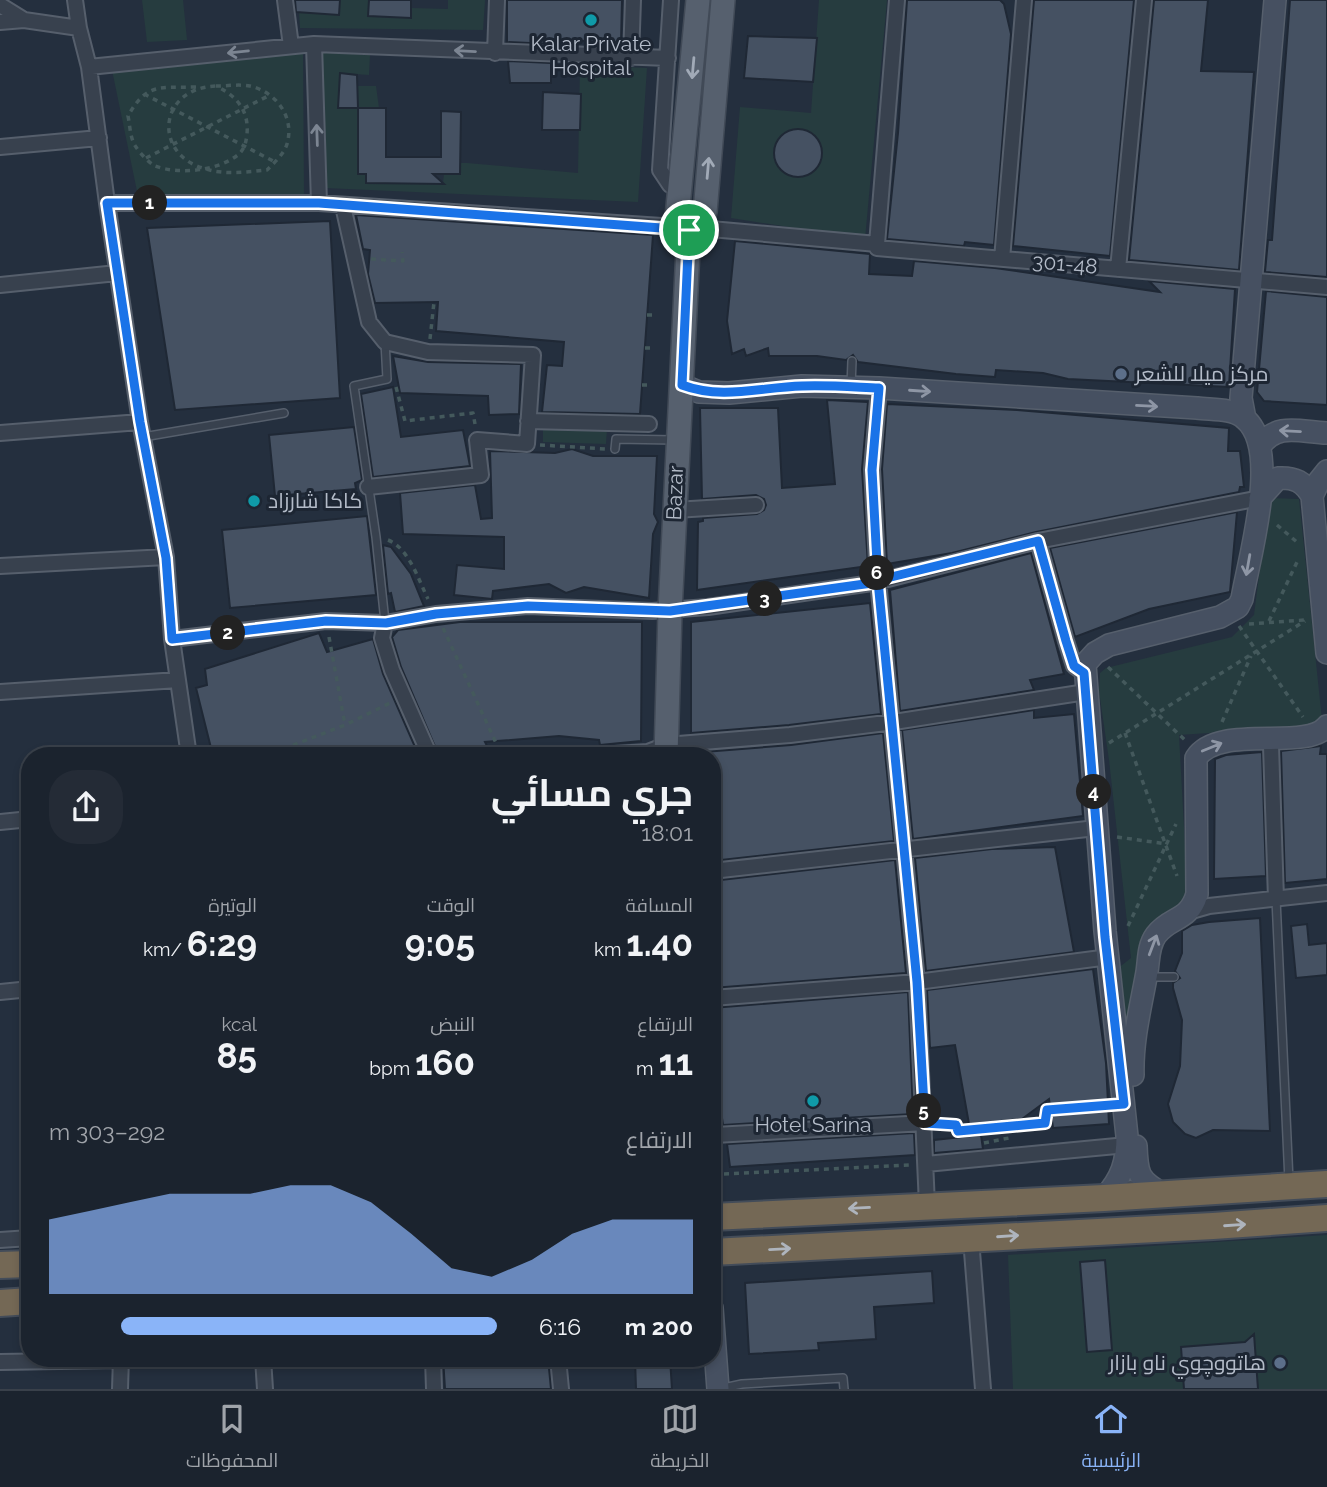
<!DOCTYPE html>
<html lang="ar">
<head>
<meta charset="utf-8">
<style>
  body { margin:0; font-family:Raleway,Cairo,sans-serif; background:#242b36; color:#f1f3f6; direction:rtl; height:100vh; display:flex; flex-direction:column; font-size:26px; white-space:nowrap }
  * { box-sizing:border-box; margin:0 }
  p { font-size:23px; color:#a0a4aa }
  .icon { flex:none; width:38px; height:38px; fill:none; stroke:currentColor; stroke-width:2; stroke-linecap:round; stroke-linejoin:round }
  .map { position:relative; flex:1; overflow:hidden; direction:ltr }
  .side { position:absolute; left:21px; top:747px; width:700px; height:620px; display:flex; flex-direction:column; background:#1b232e; border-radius:28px; box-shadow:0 4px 10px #0003,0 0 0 2px #39404a; direction:rtl }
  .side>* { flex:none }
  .pin { position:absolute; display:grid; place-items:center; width:60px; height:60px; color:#fff; margin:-30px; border:4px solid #fff; border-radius:50%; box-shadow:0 2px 7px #0007 }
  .km { position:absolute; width:35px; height:35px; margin:-18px; border-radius:50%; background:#222; color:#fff; font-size:19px; line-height:35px; text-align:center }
  .round { display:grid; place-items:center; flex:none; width:74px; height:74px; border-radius:28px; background:#242b36 }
  .summary { display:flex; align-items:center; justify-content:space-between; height:119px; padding:0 28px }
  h1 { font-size:38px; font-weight:700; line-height:52px }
  .figures { display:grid; grid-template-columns:repeat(3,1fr); gap:10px; height:119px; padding:7px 28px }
  .figures div { display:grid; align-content:center }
  .figures b { font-size:35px; font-weight:700 }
  .figures small { font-size:19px; font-weight:400 }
  .figures p { font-size:19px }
  .chart { height:196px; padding:14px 28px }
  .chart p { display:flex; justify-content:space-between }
  .chart svg { width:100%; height:126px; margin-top:7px; fill:#8ab4f8; opacity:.7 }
  ul { padding:0 28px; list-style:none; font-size:23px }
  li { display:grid; grid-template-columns:112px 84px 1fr; align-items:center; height:52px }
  li i { height:18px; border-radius:9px; background:#8ab4f8 }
  .dock { display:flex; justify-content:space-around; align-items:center; height:98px; border-top:2px solid #39404a; background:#1b232e; font-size:19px; color:#a0a4aa }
  .dock a { display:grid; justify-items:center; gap:4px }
  .dock .active { color:#8ab4f8 }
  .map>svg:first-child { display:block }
</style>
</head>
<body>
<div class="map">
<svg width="1327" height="1389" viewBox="0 0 1327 1389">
  <rect width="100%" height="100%" fill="#242f3e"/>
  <path fill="#263c3f" d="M142 0H183L187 40 147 42Z
    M340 0H369V16L410 18 411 8 448 9V0H485L483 30 300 28 299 12 339 15Z
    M819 0H887L865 239 731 218 740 107 811 113Z
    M303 52 304 196H138L112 70Z
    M320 52 370 55 369 75 340 73 338 107 357 86H376L379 108H358V174H366V183H443L444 174H460V163H467L578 173 580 65 647 68 638 202 325 188Z
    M543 426 607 428 606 444 543 442Z
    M1269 498 1299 499 1322 720 1315 726 1179 735 1188 901 1139 964 1133 983 1130 1020 1124 1021 1117 969 1131 958 1109 760 1099 691 1100 673 1106 668 1232 637 1254 615Z
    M1327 1235V1389H1013L1008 1255Z"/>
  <path fill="#455162" stroke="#1f2835" stroke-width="2" d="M295 0H340L339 15 296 12Z
    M369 0H411V18L368 16Z
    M507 0H622L621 43 552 39V44L507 42Z
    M907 0H1000L1004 4 1011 34 994 245 965 242 964 246 887 239 898 133Z
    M1034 0H1134L1110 256 1013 246Z
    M1154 0H1208L1201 71 1254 72 1239 270 1129 260Z
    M1290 0H1327V277L1265 272 1268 240H1272Z
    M748 36 817 38 813 82 744 78Z
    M508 61 551 63V83H510Z
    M340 73 357 75 358 108H338Z
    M543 92 581 94 580 130H542Z
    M358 108H386V157H441V111L461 112 460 174H433L444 184 366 183V174H358Z
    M774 153a24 24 0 1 1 48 0a24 24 0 1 1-48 0Z
    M356 215 653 235 640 414 542 412 547 365 562 366 564 342 436 331 438 302 375 303 368 274 370 250 363 249Z
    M330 221 340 398 175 410 147 228Z
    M735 241 870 254 869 274 912 276 914 261 995 268 1160 292 1149 281 1235 289 1229 387 1068 379 1043 373 996 370 995 377 956 374 858 362 853 355 846 360 817 356H769L768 348 746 356 744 349 732 354 727 321Z
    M1266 291 1327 297V405L1264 401 1257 392Z
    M393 356 428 362 521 364 519 414 489 415 488 396 400 393Z
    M393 387 401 437 463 430 470 466 373 477 361 394Z
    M827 400 868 402 862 469 868 566 697 590 698 522 703 521V518L757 514 764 510 766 505 764 499 756 495 702 499 700 408H778L782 488 835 484Z
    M887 404 1017 410 1229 428 1228 451H1240L1244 487H1240L1239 492 1036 532 952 553 887 564 882 469Z
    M354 427 362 480 355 483 356 489 275 496 269 435Z
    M572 449 593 456H657L654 514 658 522 653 534 649 598 584 587 566 593 549 584 493 591 492 599 454 595 457 565 504 569V537L403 534 400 493 475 485 481 519 492 518 490 451 555 453Z
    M1237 512 1230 592 1149 609 1075 637 1050 548Z
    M367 516 376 595 230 608 222 530Z
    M383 545 391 547 411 574 424 606 395 612 391 593 388 594Z
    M1031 553 1064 674 1030 680 1034 690 900 711 890 590Z
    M870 603 881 714 789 725 691 733V622Z
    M460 622H642L641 741 600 745 599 740 559 736 485 742 492 756H439L401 667 392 637 398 630Z
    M319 633 327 652 373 639 383 674 419 756H213L196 688 207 685 205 669Z
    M1034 710V718L1074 714 1083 816 913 839 902 730Z
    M883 733 894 841 712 861V756H691V753L791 745Z
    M1321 746 1320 754H1327V879L1285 883 1281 751Z
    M1262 752 1266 876 1214 879 1215 759 1226 755Z
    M1055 847 1074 952 926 971 915 858 992 849Z
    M895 860 906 973 712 988V881Z
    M1260 918 1270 1131 1213 1130 1196 1138 1185 1134 1173 1122 1168 1104 1180 1066 1182 1020 1173 988V983L1180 978 1175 971 1182 953V931L1192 925 1209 922Z
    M1307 924 1309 945 1327 943V975L1296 978 1291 926Z
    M1093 969 1106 1063 1109 1124 1053 1128 1049 1099 1022 1119 969 1124 955 1045 930 1048 927 990Z
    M908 992 913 1114 723 1125 712 1050V1008Z
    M914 1133 915 1155 730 1167 727 1144Z
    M981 1135 983 1149 934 1153V1140Z
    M1105 1260 1112 1350 1087 1352 1080 1262Z
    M932 1271 934 1303 874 1307 876 1339 818 1343 819 1350 749 1354 745 1283Z
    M1254 1334 1258 1389H1184L1181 1347 1245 1342Z
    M443 1358H548L551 1389H445Z
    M635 1358H670L672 1389H636Z"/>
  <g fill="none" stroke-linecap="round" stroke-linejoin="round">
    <defs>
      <path id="lane" d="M385 342 387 379 354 386 376 537 385 622
        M851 386 852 361
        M143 437 284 413
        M615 449 616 439 674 440
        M1276 899 1289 1181
        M1150 977H1174
        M719 1389 742 1384 843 1378 844 1389"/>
      <path id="street" d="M75 0 79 28 89 67 107 203 140 422 166 557 172 639 189 756
        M285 0 291 46
        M671 0 660 170 670 185 680 189
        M0 5 24 20
        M0 22 24 20 79 28
        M314 44 319 203
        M495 53 497 0
        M631 58 633 0
        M89 67 314 44 668 58
        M0 147 99 138
        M107 203H319L722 230 877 244V248L1327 287
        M343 206 369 322 385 342 428 352 533 355 527 444 477 440 481 475 368 487
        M877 244 897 0
        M1002 259 1024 0
        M1118 269 1144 0
        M0 285 117 273
        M879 388 872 469 878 581 917 982 927 1205
        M528 421 649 424
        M0 433 140 422
        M675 510 756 505
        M1038 541 1066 641 1074 666 1084 673
        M0 566 166 557
        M385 623 382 638 392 670 430 756
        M172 639 326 621 385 623 436 614 528 606 652 611 708 607 872 583 1038 541 1260 498
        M0 692 178 680
        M1266 738 1271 746 1276 899
        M581 756 648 752 666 745 790 735 894 722 1086 692
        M0 822 30 819
        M712 871 1096 828
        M1188 912 1209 906 1327 893
        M0 992 30 989
        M712 998 917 982 1109 957
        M715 1135 925 1123
        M926 1164 1127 1145
        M971 1239 983 1389
        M0 1240 30 1238
        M263 1358 265 1389
        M433 1358 434 1389
        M558 1358 561 1389
        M0 1362 121 1360
        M120 1389 121 1358"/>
      <path id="secondary" d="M682 385 699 392 729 393 802 386 879 388 1197 408C1212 410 1232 408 1244 418 1282 448 1249 557 1242 599L1238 607 1220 617 1109 645 1095 653 1085 664 1105 931 1127 1136C1127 1162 1122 1178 1104 1198
        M1245 419 1241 398 1275 0
        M1260 446C1277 422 1300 432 1327 433
        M1327 471 1319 481 1312 496 1327 653
        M1260 498 1278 478C1295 477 1304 482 1312 496
        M1133 1075C1132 1039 1141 1006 1147 972 1149 959 1148 946 1156 935 1170 916 1189 922 1197 894L1196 758C1219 723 1306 752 1327 726
        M1136 1146C1137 1174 1138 1180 1163 1194
        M712 1308 718 1389"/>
      <path id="primary" d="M689 230 705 212 723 0
        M689 230 677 217 698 0
        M666 756 670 611 689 230"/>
      <path id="highway" d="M712 1217 1104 1198 1327 1184
        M712 1252 1213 1226 1327 1218
        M0 1265 30 1264
        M0 1303 30 1301"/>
    </defs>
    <use href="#lane" stroke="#565f6c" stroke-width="10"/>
    <use href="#street" stroke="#565f6c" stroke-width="18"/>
    <use href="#secondary" stroke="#565f6c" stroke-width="24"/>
    <use href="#primary" stroke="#414a57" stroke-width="26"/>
    <use href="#highway" stroke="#434c59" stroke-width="30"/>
    <path stroke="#44595c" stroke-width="3.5" stroke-dasharray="5 5" stroke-linecap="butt" d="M216 86C227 86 239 84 250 86 276 92 295 117 287 144 284 154 274 163 267 170 247 172 225 175 206 169 152 155 158 88 216 86Z
      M196 87C160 88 147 82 128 116 130 125 130 139 136 147 140 153 149 163 155 166 179 175 219 171 239 154 245 148 246 142 247 134 249 112 238 97 218 87
      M144 94 275 162
      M146 158 270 95
      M371 259 403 261 402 252
      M647 315H655
      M430 339 434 302
      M645 348H653
      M642 385H651
      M396 387 405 421 473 413 475 424
      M540 445 606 449
      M1277 525 1298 543
      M388 540C409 548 419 581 428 599
      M1269 621 1298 560
      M1249 624 1304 620
      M1239 626 1303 717
      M443 628 502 756
      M329 637 345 725
      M1108 667 1187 742
      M1222 722 1251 656
      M1125 733 1177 876
      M1109 743 1305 621
      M265 756 345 725 392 702
      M1117 837 1167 844
      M1128 926 1176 824
      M941 1125H956L958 1131 1045 1123 1047 1110 1106 1105
      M984 1143 1009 1138
      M724 1174 910 1165"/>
    <use href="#lane" stroke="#38414e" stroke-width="7"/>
    <use href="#street" stroke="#38414e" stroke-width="14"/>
    <use href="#secondary" stroke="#465061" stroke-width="21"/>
    <use href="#primary" stroke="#56606e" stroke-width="23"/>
    <use href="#highway" stroke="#746855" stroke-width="26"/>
  </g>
  <defs><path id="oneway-shaft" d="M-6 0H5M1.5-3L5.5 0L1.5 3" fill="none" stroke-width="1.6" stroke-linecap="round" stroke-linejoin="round" transform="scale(1.75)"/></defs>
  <g stroke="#7c8592">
    <use href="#oneway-shaft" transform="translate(465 51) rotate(-177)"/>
    <use href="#oneway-shaft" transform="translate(238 52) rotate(174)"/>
    <use href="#oneway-shaft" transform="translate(317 135) rotate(-92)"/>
  </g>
  <g stroke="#a1aab7">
    <use href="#oneway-shaft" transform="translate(693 68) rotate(95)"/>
    <use href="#oneway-shaft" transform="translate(708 168) rotate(-85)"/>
  </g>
  <g stroke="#8e96a5">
    <use href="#oneway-shaft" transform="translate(920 391) rotate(4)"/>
    <use href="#oneway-shaft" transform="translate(1147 406) rotate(3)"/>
    <use href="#oneway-shaft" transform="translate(1290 431) rotate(-177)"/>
    <use href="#oneway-shaft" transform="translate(1248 565) rotate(100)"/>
    <use href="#oneway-shaft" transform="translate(1212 747) rotate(-22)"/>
    <use href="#oneway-shaft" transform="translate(1153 945) rotate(-69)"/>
  </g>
  <g stroke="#aeb4bd">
    <use href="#oneway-shaft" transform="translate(859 1208) rotate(177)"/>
    <use href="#oneway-shaft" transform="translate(1235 1225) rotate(-4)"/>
    <use href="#oneway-shaft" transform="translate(1008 1236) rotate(-4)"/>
    <use href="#oneway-shaft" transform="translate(780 1249) rotate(-3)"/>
  </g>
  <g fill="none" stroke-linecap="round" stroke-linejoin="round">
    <defs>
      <path id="route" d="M689 230 319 203H107L140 422 166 558 172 639 326 621 386 623 436 614 528 606 670 611 872 583 887 578 1038 541 1066 641 1074 666 1084 673 1105 937 1124 1104 1047 1110 1045 1123 958 1131 956 1125 925 1123 917 982 878 581 872 470 879 388C854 387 828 385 802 386 761 387 722 400 682 385L689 230"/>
    </defs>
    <use href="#route" stroke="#fff" stroke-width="14"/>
    <use href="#route" stroke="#1a73e8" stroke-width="9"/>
  </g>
  <g fill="#0f9aa8" stroke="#1d2633" stroke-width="2.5">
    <circle cx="591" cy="20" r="7"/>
    <circle cx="254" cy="501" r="7"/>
    <circle cx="813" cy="1101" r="7"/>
  </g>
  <g fill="#5c6f8a" stroke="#1d2633" stroke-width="2.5">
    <circle cx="1121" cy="374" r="7"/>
    <circle cx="1280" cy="1363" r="7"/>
  </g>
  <g text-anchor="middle" stroke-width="6" stroke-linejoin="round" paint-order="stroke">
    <g font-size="21" fill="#b4bcc9" stroke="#1d2633">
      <text x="591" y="51">Kalar Private<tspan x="591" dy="24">Hospital</tspan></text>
      <text x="1135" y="381" text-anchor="start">مركز ميلا للشعر</text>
      <text x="268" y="508" text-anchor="start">كاكا شارزاد</text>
      <text x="813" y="1132">Hotel Sarina</text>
      <text x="1266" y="1370" text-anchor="end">هاتووچوي ناو بازار</text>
    </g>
    <g font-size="21" fill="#b4bcc9" stroke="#1d2633">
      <text transform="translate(1065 264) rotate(5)" y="7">301-48</text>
      <text transform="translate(675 493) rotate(-88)" y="7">Bazar</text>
    </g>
  </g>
</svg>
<div class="pin" style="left:689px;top:230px;background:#1e9e55"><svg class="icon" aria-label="arrive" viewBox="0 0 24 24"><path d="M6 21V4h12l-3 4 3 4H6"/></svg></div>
<b class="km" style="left:150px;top:203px">1</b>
<b class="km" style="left:228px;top:633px">2</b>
<b class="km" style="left:765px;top:599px">3</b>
<b class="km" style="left:1094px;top:792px">4</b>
<b class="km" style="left:924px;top:1111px">5</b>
<b class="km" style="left:877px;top:573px">6</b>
<section class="side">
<div class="summary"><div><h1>جري مسائي</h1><p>18:01</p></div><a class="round"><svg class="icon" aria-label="share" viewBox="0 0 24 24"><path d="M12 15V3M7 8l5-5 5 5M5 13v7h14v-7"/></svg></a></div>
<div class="figures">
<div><p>المسافة</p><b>1.40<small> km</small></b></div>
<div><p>الوقت</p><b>9:05</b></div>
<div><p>الوتيرة</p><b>6:29<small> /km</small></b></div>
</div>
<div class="figures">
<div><p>الارتفاع</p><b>11<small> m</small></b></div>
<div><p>النبض</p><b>160<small> bpm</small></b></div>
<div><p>kcal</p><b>85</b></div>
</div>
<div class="chart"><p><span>الارتفاع</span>292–303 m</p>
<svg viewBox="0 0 160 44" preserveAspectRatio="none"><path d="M0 44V18L10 15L20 12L30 9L40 9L50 9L60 6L70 6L80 12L90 23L100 35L110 38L120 32L130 23L140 18L150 18L160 18V44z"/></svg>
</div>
<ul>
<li><b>200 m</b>6:16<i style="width:84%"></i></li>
</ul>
</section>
</div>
<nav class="dock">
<a class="active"><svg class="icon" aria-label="home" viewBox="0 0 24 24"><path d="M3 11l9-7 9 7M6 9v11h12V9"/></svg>الرئيسية</a>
<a><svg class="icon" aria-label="map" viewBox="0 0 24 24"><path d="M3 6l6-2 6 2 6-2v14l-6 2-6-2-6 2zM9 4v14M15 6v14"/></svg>الخريطة</a>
<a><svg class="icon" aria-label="saved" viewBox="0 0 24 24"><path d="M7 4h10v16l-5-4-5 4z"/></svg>المحفوظات</a>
</nav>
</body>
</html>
